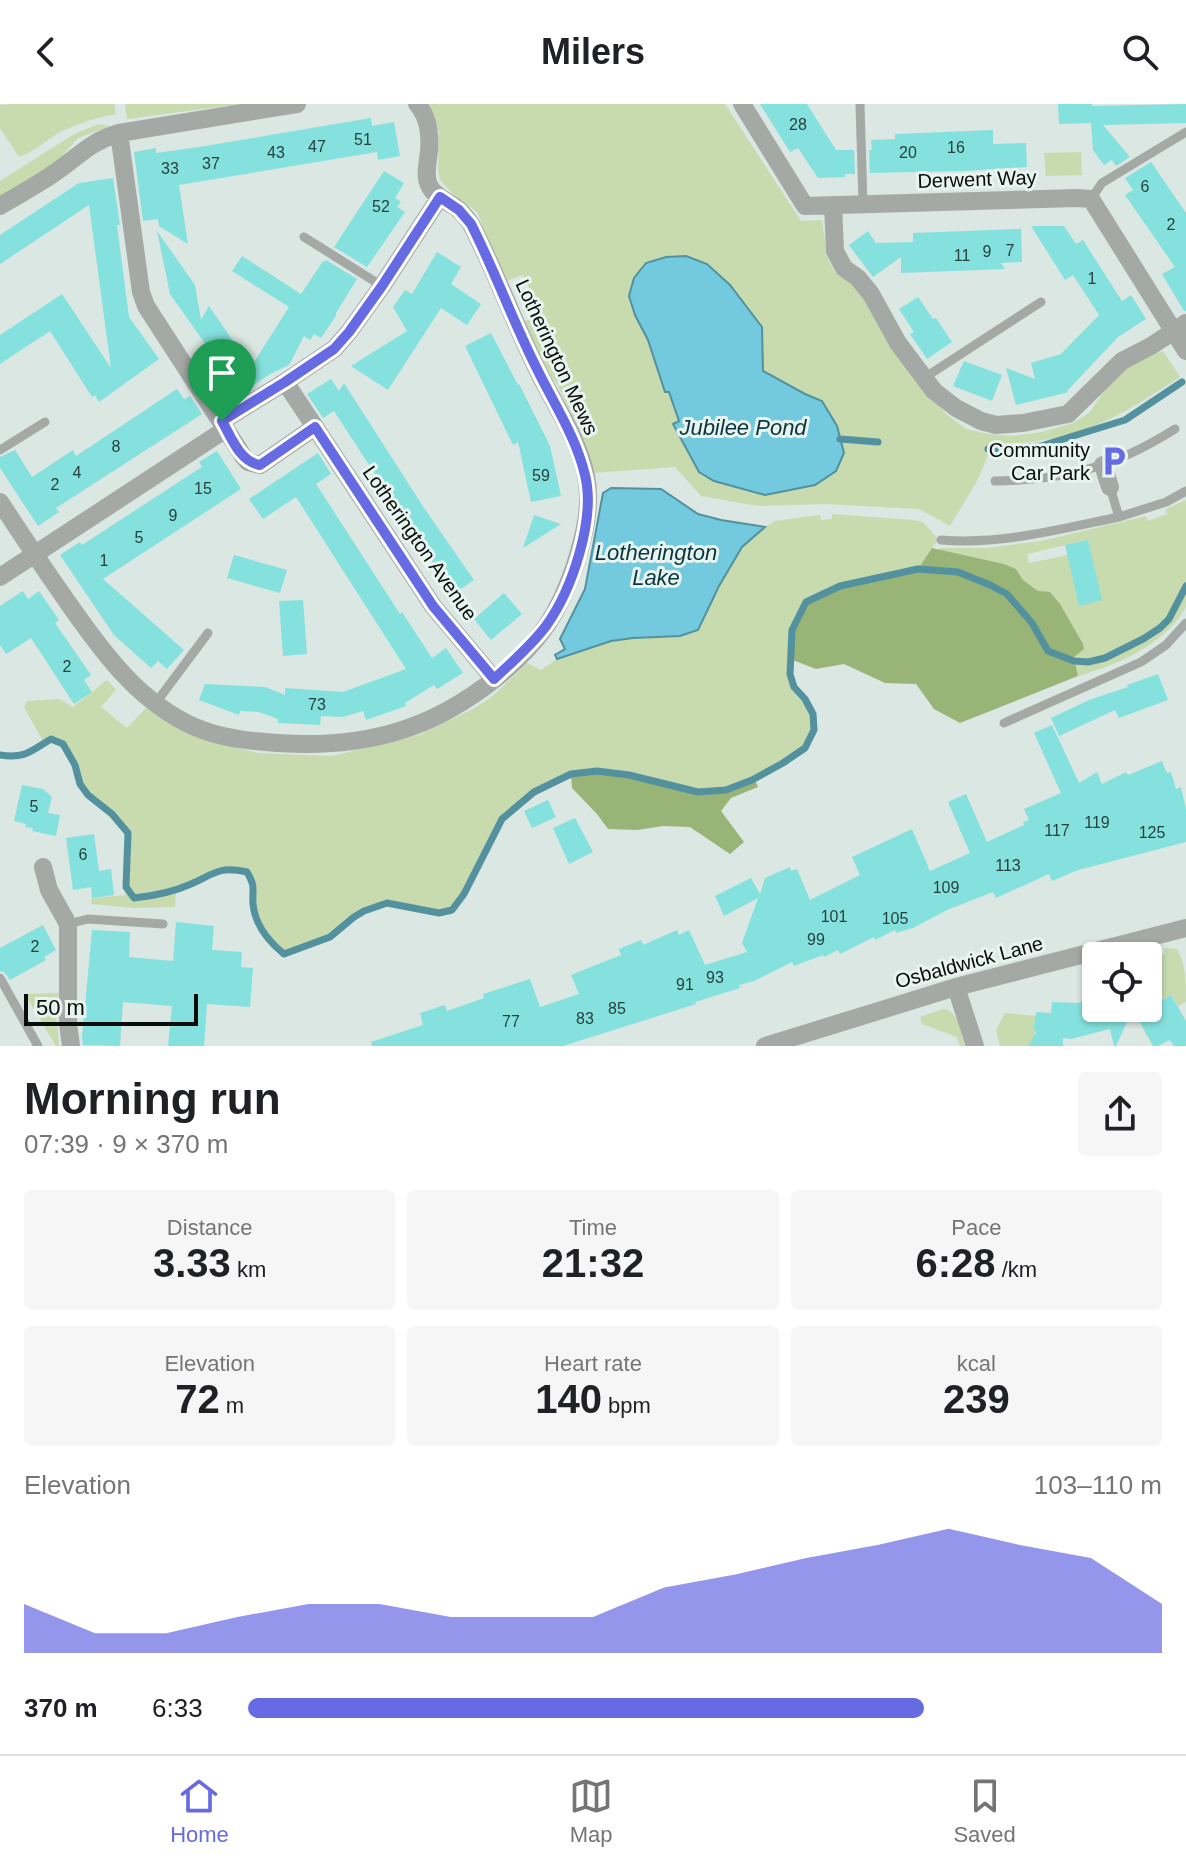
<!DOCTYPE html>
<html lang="en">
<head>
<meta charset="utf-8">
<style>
  body { margin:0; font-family:Helvetica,sans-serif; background:#f6f6f6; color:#202124; height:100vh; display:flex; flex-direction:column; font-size:30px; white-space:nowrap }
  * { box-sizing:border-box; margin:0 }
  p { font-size:26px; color:#757577 }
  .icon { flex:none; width:44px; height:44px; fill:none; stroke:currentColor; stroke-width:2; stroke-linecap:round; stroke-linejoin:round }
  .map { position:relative; height:942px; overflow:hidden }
  .sheet { display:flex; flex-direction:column; background:#fff; flex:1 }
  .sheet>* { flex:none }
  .fabs { position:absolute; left:1082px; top:838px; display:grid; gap:16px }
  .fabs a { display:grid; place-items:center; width:80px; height:80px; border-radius:8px; background:#fff; box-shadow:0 2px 6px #0004; font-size:40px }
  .scale { position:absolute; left:24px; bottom:20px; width:174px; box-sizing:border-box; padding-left:8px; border:4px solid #080c0b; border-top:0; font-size:22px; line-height:28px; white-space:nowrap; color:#080c0b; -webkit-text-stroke:6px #e7f4ef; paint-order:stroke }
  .pin { position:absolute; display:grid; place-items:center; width:68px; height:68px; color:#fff; margin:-82px -34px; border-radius:50% 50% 50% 0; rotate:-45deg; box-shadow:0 0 8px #0007 }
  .pin .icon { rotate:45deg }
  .round { display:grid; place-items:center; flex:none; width:84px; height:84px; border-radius:8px; background:#f6f6f6 }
  .summary { display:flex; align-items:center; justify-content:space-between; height:136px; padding:0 24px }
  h1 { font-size:44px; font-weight:700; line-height:60px }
  .stats { display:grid; grid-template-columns:repeat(3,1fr); gap:12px; height:136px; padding:8px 24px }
  .stats div { display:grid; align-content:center; border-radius:8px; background:#f6f6f6; text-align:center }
  .stats b { font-size:40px; font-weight:700 }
  .stats small { font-size:22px; font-weight:400 }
  .stats p { font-size:22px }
  .chart { height:224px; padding:16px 24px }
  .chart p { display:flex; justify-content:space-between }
  .chart svg { width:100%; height:144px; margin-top:8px; fill:#666ae3; opacity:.7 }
  ul { padding:0 24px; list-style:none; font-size:26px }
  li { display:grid; grid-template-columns:128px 96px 1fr; align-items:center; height:60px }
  li i { height:20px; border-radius:10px; background:#666ae3 }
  header { display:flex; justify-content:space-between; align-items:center; height:104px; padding:0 24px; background:#fff; font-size:36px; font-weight:700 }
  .dock { display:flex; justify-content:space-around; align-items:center; height:112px; border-top:2px solid #e0e0e0; background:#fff; font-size:22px; color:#757577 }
  .dock a { display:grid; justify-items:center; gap:4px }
  .dock .active { color:#666ae3 }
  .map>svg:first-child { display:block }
</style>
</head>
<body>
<header><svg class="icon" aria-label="back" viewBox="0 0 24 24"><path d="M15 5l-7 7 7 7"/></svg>Milers<svg class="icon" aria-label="search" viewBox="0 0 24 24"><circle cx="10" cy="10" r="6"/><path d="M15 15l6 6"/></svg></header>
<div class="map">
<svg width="1186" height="942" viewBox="0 0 1186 942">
  <rect width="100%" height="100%" fill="#dae7e2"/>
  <path fill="#c7dbaf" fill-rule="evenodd" d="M8 0H114L116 10C95 14 78 19 59 29 45 37 34 48 19 53L0 24V1Z
    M125 0H267L246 4 226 2 127 15Z
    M429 0H725L801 117 822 116 828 155 835 168 857 183 906 263 946 310 966 325 989 330 1013 332 1042 328 1073 319 1090 308 1109 280 1129 262 1163 247 1180 273C1150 292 1120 313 1086 325 1056 336 1025 340 993 340L977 377 950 422 919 405 825 400 758 402 701 392 675 363 592 369 582 333 557 280 539 258 524 218 540 209 523 171 506 177 477 108 452 89 440 76 438 65 439 28Z
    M99 20 110 22 78 34 52 63 0 96V77L76 29Z
    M1081 48 1082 71 1046 72 1044 49Z
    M1186 396V503C1164 541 1119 560 1078 572L1074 553 1083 540 1076 529 1038 487 1023 476 1016 465 1004 460 939 446 940 444H987L1041 437 1146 412 1148 417 1167 410 1166 405ZM1088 436 1101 496 1079 501 1068 451 1029 459 1027 450Z
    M832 410 914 416 923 418 938 435 918 465 840 482 792 526 790 570 794 583 805 595 813 610 814 626 805 644 783 659 752 676 726 686 698 688 629 671 597 667 571 670 534 688 502 715 464 790 452 806 439 809 387 800 364 807 354 813 330 833 284 850C268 837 255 821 253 800 252 783 256 784 247 768 213 761 205 775 176 785L175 803 134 804 91 800 92 794 125 791 128 729 112 710 88 691 80 680 75 661 63 640 51 635 44 639 24 603 27 597 59 595 73 603 107 576 116 586 101 603 127 624 146 604 165 616 208 637 258 649 332 652 419 631 475 604 494 591 527 559 541 566 557 555 611 537 633 534 719 482 742 443 765 423 775 417 820 411 821 416 832 415Z
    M1164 844 1177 845C1186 860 1186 880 1186 898L1178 902 1171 891 1152 901 1164 924 1147 933 1137 910 1148 904V852H1136L1152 848 1154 853 1165 850Z
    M59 889 56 910 59 942H56L25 890Z
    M943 905C959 906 960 929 965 942H960L957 933 922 920 920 913Z
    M1005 909 1036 912 1033 922 1035 926 1034 942H1000L996 926Z"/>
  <path fill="#99b477" d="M932 444 1004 460 1016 465 1023 476 1038 487 1050 488 1060 500 1083 540 1084 545 1074 553 1078 572 960 619 934 605 916 580 885 579 844 560 816 565 790 555C792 535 793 517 804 500 817 482 894 470 918 465Z
    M596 669 628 673 697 689 726 687 755 676 758 683 731 694 721 707 744 738 730 750 690 723 663 722 637 726 608 725 597 710 572 684 571 671Z"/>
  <path fill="#73cade" stroke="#53919f" stroke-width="2" d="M686 152 707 160 730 181 762 223 763 267 805 290 822 297 837 322 844 349 836 367 815 381 765 391 714 377 699 368 673 320 679 317 669 288H665L648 236 635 211 629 192 634 174 646 159 666 153Z
    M611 384 661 385 698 410 721 416 765 423 742 443 719 482 698 526 680 532 633 534 611 537 557 555 555 551 565 545 560 535 585 485 603 389Z"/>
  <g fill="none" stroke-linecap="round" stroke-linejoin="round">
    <path stroke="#53919f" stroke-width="7" d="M840 335 878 338
      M988 345 1041 342 1125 316 1182 278
      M0 651C25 655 31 647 51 635L63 640 75 661 80 680 88 691 112 710 128 729 126 783 134 794C154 792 173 788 191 780 216 769 218 762 247 768 256 784 252 783 253 800 255 821 268 837 284 850L330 833 354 813 364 807 387 799 439 809 452 806 464 790 502 715 534 688 571 670 597 667 629 671 698 688 726 686 752 676 783 659 805 644 814 626 813 610 805 595 794 583 790 570 792 526 806 498 840 482 918 465 958 468 990 481 1007 490 1032 519 1048 547 1074 557 1088 558 1105 554 1143 535 1160 524 1169 515 1186 482"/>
  </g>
  <path fill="#85e1dd" d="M760 0H807L836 46H854L855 70H845V73L818 74 798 44 790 48Z
    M1058 0H1092V2L1186 0V19L1103 21 1130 53 1116 62 1112 56 1104 61 1093 46 1091 19 1059 20Z
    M371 14 372 22 394 18 400 52 378 56 377 48 179 81 188 140 159 122 158 115 143 117 134 48 156 44V49L199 43Z
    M993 26V40L1026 39 1027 63 964 67 870 69 869 46H872L871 36 895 35V30Z
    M1151 58 1186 109V207H1184L1162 170 1175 163 1125 91 1133 86 1125 74Z
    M384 67 404 79 395 94 401 98 397 103 405 108 367 163 334 143Z
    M113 74 120 121H117L129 213 159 255 99 298 95 291 92 293 50 227 0 260V231L62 190 111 264 89 101 0 160V131L79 79Z
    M1031 122H1064L1076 140 1083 136 1122 197 1131 191 1146 215 1118 233 1067 287 1069 288 1016 301 1006 264 1035 275 1031 259 1061 250 1099 211 1073 171 1065 176Z
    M1021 125 1022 158 1001 159 1005 165 901 169V153L873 173 849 141 868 127 876 139 913 138V129Z
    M157 127 195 181 201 216 209 202 251 263 289 203 232 167 242 152 301 190 323 157 324 158 326 156 357 175 336 209V212L321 234 314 230 310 236 304 232 289 261 272 269 225 300 210 279 226 269 170 190Z
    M437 148 461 163 451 180 481 200 467 221 441 204 388 286 351 262 407 227 393 203 405 186 412 190Z
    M918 193 933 215 936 214 952 238 927 255 910 230 914 228 899 205Z
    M491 229 518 281 519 280 550 342 561 392 531 398 518 338 513 341 465 242Z
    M964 257 1002 271 992 297 953 282Z
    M331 275 339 287 344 279 424 404 474 476 453 490 334 307 323 314 307 290Z
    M177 285 184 295 190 292 202 310 56 404 59 408 38 422 0 364V353L15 346 32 373 73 346 76 352Z
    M217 347 241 385 103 475 184 546 167 565 158 557 151 564 114 531 60 451 80 438 82 441 191 370 202 363 199 358Z
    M318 349 331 370 316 380 400 510 402 508 432 554 446 544 463 569 437 585 434 581 405 599 406 602 366 616 363 607 343 613 321 612 320 621 278 619V615L259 608 240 607 239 611 199 596 205 580 265 583 285 591V584L343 588 406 565 296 393 263 415 249 395Z
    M534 411 561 420 523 444Z
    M1088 436 1102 496 1079 502 1065 441Z
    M234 451 287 466 280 489 227 474Z
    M23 487 28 495 39 487 59 516 55 519 91 571 84 576 92 588 74 600 31 534 6 550 0 541V502Z
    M504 489 522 510 491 536 474 515Z
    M303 496 307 550 283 552 279 497Z
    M1158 570 1168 596 1119 614 1115 606 1059 632 1051 614 1089 596 1128 583 1127 581Z
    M1052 621 1079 679 1097 668 1102 680 1126 668 1128 671 1162 657 1167 669 1171 668 1176 685 1181 683 1186 705V738L1078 766 1052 777 1049 770 996 794 993 788 947 806 913 824 896 829 895 826 875 836 874 833 840 850 838 846 824 853 823 851 794 862 792 858 754 877 739 881 740 884 695 898 696 900 563 942H372L371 938 423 921 420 909 445 901 447 907 484 894 483 890 530 875 540 903 579 890 571 871 621 851 619 845 641 836 643 841 677 826 679 831 689 826 705 861 747 848 742 839 758 794 724 812 715 792 751 774 760 790 765 774 790 763 791 767 797 765 810 796 860 771 852 753 912 725 930 767 970 749 948 698 966 690 987 738 1024 721 1023 718 1029 716 1024 705 1061 689 1034 629Z
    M22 681 43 685 52 693 48 709 60 711 56 732 32 727 33 724 25 723 26 720 14 717Z
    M548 696 556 713 532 724 524 707Z
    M575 714 593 748 569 760 553 724Z
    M94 730 99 767 111 765 114 791 92 794 91 783 73 786 66 734Z
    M176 818 214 822 212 846 242 848 241 863 253 864 250 903 207 900 204 942H168L172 902 123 898 120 942 83 941 82 934 92 826 130 828 129 853 173 857Z
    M43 821 56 846 44 853 46 856 10 876 4 868 0 867V844Z
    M1171 891 1186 917V942H1174L1170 936 1158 942H1153L1133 905 1116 942H1114L1110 925 1071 935 1063 934V942H1028L1036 929 1033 922 1035 917 1036 908 1051 909 1052 898 1077 899 1096 893V904H1148Z"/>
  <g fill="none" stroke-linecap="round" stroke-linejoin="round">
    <path stroke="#a5a9a6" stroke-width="9" d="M860 0 863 100
      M1091 95 1102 79 1186 28
      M304 133 382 182
      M924 274 1041 198
      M0 346 45 318
      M995 377C1066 376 1115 363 1175 325
      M1110 383 1119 413 1166 398 1186 387
      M941 436C1001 441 1060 425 1119 413
      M155 600 208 529
      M1004 619 1141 558 1166 541 1186 519
      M68 820 88 815 163 820
      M0 874 38 942"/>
    <path stroke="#a5a9a6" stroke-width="18" d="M742 0 805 102 1077 94 1091 95 1186 247
      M119 29 141 188 146 202 243 352 248 358 260 361 315 323 433 502 494 575
      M833 101 835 147 844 164 858 174 871 190 898 239 934 287 956 304 981 317 996 321 1023 319 1068 310 1122 257 1151 242 1186 219
      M0 102C20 90 41 79 60 65 81 50 92 37 119 29L297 0
      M285 278 315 323
      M222 317 285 278 334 245 349 228 382 182 440 93
      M1103 361 1110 383
      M0 398C23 433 46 468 71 503 104 550 140 599 195 623 220 634 249 637 277 639 319 642 362 639 402 626 454 610 516 566 547 521 559 503 568 482 575 461 584 433 592 402 586 372 578 333 553 299 536 263 513 216 495 166 471 120 467 115 463 109 458 105 448 97 434 93 429 81 425 73 427 64 428 55 431 37 430 14 417 0
      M0 473 226 325
      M43 763 49 786 68 820V920L71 942
      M956 883 975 942
      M765 942 956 883 1186 824"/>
  </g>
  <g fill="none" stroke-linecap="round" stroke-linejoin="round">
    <defs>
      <path id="route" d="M440 93 459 106 471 120C495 167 513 218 537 265 554 300 576 333 585 371 596 415 572 486 546 522 531 542 512 558 494 575L433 502 315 323 260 361C240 358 231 333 222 317L285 278 334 245 349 228 382 182Z"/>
    </defs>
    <use href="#route" stroke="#fff" stroke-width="16"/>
    <use href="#route" stroke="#666ae3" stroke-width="10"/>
  </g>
  <defs>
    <symbol id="parking-bare" viewBox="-9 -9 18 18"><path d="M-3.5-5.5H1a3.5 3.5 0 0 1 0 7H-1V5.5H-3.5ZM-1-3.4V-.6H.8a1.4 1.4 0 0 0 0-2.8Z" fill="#666ae3" stroke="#e7f4ef" stroke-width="2.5" paint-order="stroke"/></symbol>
  </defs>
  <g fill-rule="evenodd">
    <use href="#parking-bare" x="1092" y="335" width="44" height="44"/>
  </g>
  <g text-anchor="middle" stroke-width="6" stroke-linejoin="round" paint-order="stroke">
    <g font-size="16" fill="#274140">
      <text x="798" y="26">28</text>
      <text x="363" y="41">51</text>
      <text x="317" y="48">47</text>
      <text x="956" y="49">16</text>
      <text x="276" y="54">43</text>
      <text x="908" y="54">20</text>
      <text x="211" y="65">37</text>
      <text x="170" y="70">33</text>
      <text x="1145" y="88">6</text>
      <text x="381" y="108">52</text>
      <text x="1171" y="126">2</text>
      <text x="1010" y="152">7</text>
      <text x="987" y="153">9</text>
      <text x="962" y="157">11</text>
      <text x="1092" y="180">1</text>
      <text x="116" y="348">8</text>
      <text x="77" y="374">4</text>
      <text x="541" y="377">59</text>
      <text x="55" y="386">2</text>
      <text x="203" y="390">15</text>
      <text x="173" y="417">9</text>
      <text x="139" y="439">5</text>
      <text x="104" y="462">1</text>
      <text x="67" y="568">2</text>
      <text x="317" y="606">73</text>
      <text x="34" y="708">5</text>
      <text x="1097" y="724">119</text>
      <text x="1057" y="732">117</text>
      <text x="1152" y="734">125</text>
      <text x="83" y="756">6</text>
      <text x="1008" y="767">113</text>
      <text x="946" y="789">109</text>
      <text x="834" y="818">101</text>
      <text x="895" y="820">105</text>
      <text x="816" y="841">99</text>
      <text x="35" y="848">2</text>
      <text x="715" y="879">93</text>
      <text x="685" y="886">91</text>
      <text x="617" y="910">85</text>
      <text x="585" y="920">83</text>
      <text x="511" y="923">77</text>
    </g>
    <g font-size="20" fill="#080c0b" stroke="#e7f4ef">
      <text transform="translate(977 75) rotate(-2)" y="7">Derwent Way</text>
      <text transform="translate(557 253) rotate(65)" y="7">Lotherington Mews</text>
      <text transform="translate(420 439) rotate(55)" y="7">Lotherington Avenue</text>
      <text transform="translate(969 858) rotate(-15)" y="7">Osbaldwick Lane</text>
    </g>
    <g font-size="20" fill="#080c0b" stroke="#e7f4ef" text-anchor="end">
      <text x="1090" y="353">Community<tspan x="1090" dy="23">Car Park</tspan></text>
    </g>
    <g font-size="22" font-style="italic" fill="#0a353e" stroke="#e7f4ef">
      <text x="743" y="331">Jubilee Pond</text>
      <text x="656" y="456">Lotherington<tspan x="656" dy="25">Lake</tspan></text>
    </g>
  </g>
</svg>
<div class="fabs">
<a><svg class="icon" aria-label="locate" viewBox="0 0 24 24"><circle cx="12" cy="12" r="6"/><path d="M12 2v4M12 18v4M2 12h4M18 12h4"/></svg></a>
</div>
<div class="scale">50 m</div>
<div class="pin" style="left:222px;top:317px;background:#1e9e55"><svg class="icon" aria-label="arrive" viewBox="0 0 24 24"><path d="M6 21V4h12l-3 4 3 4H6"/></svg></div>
</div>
<section class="sheet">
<div class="summary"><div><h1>Morning run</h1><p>07:39 · 9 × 370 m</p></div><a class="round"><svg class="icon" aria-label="share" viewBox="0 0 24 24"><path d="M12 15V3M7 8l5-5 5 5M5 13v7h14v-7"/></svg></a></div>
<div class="stats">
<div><p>Distance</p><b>3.33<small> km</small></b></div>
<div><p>Time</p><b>21:32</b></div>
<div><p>Pace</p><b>6:28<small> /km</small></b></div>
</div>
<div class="stats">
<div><p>Elevation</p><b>72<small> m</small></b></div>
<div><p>Heart rate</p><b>140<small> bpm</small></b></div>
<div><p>kcal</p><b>239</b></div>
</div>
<div class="chart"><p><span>Elevation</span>103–110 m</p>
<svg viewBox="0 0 160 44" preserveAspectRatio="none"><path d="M0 44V29L10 38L20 38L30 33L40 29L50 29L60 33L70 33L80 33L90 24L100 20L110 15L120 11L130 6L140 11L150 15L160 29V44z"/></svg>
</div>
<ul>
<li><b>370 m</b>6:33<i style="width:74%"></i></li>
</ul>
</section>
<nav class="dock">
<a class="active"><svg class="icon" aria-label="home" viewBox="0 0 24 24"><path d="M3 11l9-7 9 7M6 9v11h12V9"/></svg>Home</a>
<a><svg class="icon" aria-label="map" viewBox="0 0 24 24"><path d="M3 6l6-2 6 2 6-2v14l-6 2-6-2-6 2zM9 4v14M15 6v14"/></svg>Map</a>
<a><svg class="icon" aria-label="saved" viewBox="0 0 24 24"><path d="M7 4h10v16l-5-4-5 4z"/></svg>Saved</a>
</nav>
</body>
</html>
